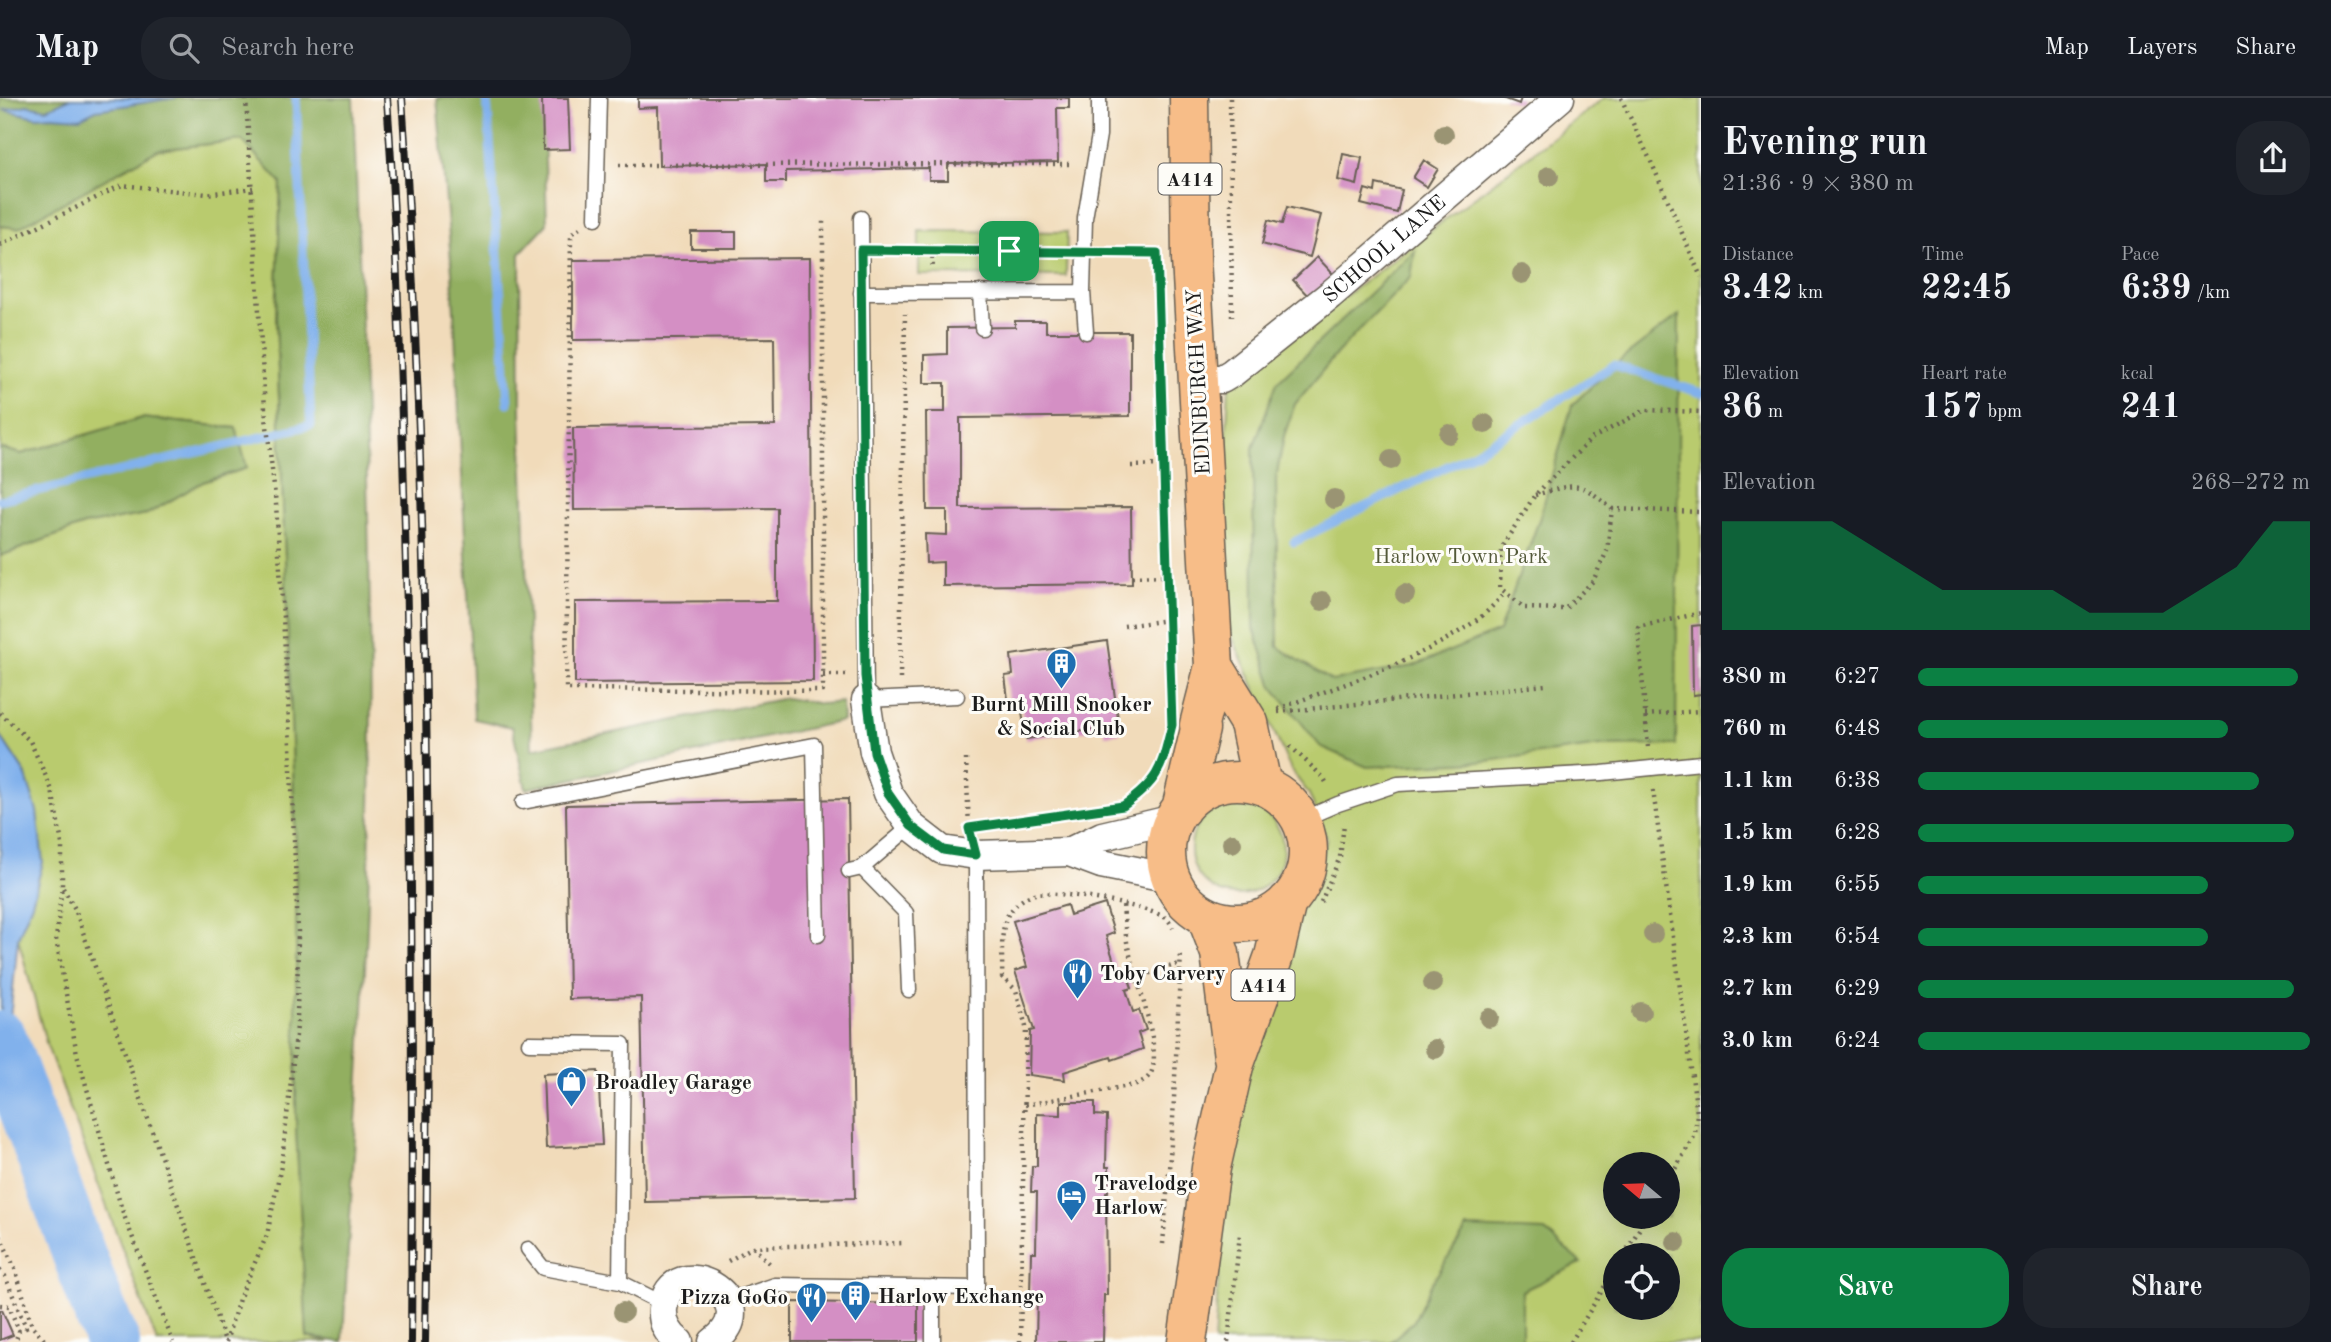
<!DOCTYPE html>
<html lang="en">
<head>
<meta charset="utf-8">
<style>
  body { margin:0; font-family:"Old Standard TT",serif; background:#20242c; color:#f1f3f6; height:100vh; display:flex; flex-direction:column; font-size:26px; white-space:nowrap }
  * { box-sizing:border-box; margin:0 }
  p { font-size:23px; color:#9ea1a6 }
  .icon { flex:none; width:38px; height:38px; fill:none; stroke:currentColor; stroke-width:2; stroke-linecap:round; stroke-linejoin:round }
  .map { position:relative; flex:1; overflow:hidden }
  .sheet { display:flex; flex-direction:column; background:#171b24; width:630px }
  .sheet>* { flex:none }
  .needle { width:46px; rotate:289deg }
  .controls { position:absolute; left:1603px; top:1054px; display:grid; gap:14px }
  .controls a { display:grid; place-items:center; width:77px; height:77px; border-radius:50%; background:#171b24; box-shadow:0 7px 28px #0002; font-size:35px }
  .pin { position:absolute; display:grid; place-items:center; width:60px; height:60px; color:#fff; margin:-30px; border-radius:14px; box-shadow:0 4px 10px #0006 }
  .round { display:grid; place-items:center; flex:none; width:74px; height:74px; border-radius:28px; background:#20242c }
  .overview { display:flex; align-items:center; justify-content:space-between; height:119px; padding:0 21px }
  h1 { font-size:38px; font-weight:700; line-height:52px }
  .stats { display:grid; grid-template-columns:repeat(3,1fr); gap:10px; height:119px; padding:7px 21px }
  .stats div { display:grid; align-content:center }
  .stats b { font-size:35px; font-weight:700 }
  .stats small { font-size:19px; font-weight:400 }
  .stats p { font-size:19px }
  .chart { height:196px; padding:14px 21px }
  .chart p { display:flex; justify-content:space-between }
  .chart svg { width:100%; height:126px; margin-top:7px; fill:#0b8043; opacity:.7 }
  .cta { display:flex; gap:14px; margin-top:auto; padding:14px 21px }
  .cta a { flex:1; height:80px; border-radius:28px; background:#0b8043; color:#fff; font-size:28px; font-weight:700; line-height:80px; text-align:center }
  .cta a+a { background:#20242c; color:#f1f3f6 }
  ul { padding:0 21px; list-style:none; font-size:23px }
  li { display:grid; grid-template-columns:112px 84px 1fr; align-items:center; height:52px }
  li i { height:18px; border-radius:9px; background:#0b8043 }
  header { display:flex; align-items:center; gap:42px; box-sizing:border-box; height:98px; padding:0 35px; background:#171b24; border-bottom:2px solid #363941 }
  header strong { font-size:33px }
  nav { display:flex; gap:38px; margin-inline-start:auto; font-size:24px }
  .search { width:490px; height:63px; background:#20242c; display:flex; align-items:center; gap:18px; box-sizing:border-box; padding:0 24px; border-radius:28px; color:#9ea1a6; font-size:26px }
  main { display:flex; flex:1; min-height:0 }
  .map>svg:first-child { display:block }
</style>
</head>
<body>
<header>
<strong>Map</strong>
<div class="search"><svg class="icon" aria-label="search" viewBox="0 0 24 24"><circle cx="10" cy="10" r="6"/><path d="M15 15l6 6"/></svg>Search here</div>
<nav><a>Map</a><a>Layers</a><a>Share</a></nav>
</header>
<main>
<div class="map">
<svg width="1701" height="1244" viewBox="0 0 1701 1244">
  <rect width="100%" height="100%" fill="#fdfcf7"/>
  <filter id="ink" filterUnits="userSpaceOnUse"><feTurbulence type="fractalNoise" baseFrequency=".0143" numOctaves="2"/><feDisplacementMap in="SourceGraphic" scale="14" xChannelSelector="R" yChannelSelector="G"/><feConvolveMatrix kernelMatrix="1 2 1 2 8 2 1 2 1" color-interpolation-filters="sRGB"/></filter>
  <filter id="wash" filterUnits="userSpaceOnUse"><feTurbulence type="fractalNoise" baseFrequency=".00686" numOctaves="4" result="noise"/><feDisplacementMap in="SourceGraphic" scale="28" xChannelSelector="R" yChannelSelector="G"/><feGaussianBlur stdDeviation="1.57" result="paint"/><feColorMatrix in="noise" values="0 0 0 0 0 0 0 0 0 0 0 0 0 0 0 0 0 1.4 0 .05"/><feComposite in="paint" operator="in"/></filter>
  <g filter="url(#wash)">
    <rect width="100%" height="100%" fill="#f1dbba"/>
    <path fill="#b9cb6e" stroke="#6a7445" stroke-width="2" fill-rule="evenodd" d="M1604 0H1701V1244H1214L1234 968 1327 741 1309 696 1291 672 1218 507 1229 287ZM1615 1066H1668V1118H1615ZM1615 1157H1668V1209H1615Z
      M243 42 281 85 276 220 296 751V1031L307 1239 329 1244H157L47 948 18 840 32 805 43 764 25 675 0 637V458L84 427 147 416 203 384 247 370 236 330 142 320 21 356 0 350V128L18 129 158 52Z
      M919 133 1067 134 1066 178 919 177Z
      M1191 751a46 46 0 1 1 92 0a46 46 0 1 1-92 0Z"/>
    <path fill="#92af61" stroke="#57663e" stroke-width="2" d="M0 0H353C362 240 374 479 370 719 368 894 351 1069 343 1244L307 1239 296 1031V751L276 220 281 85 242 42 158 52 18 130 0 128Z
      M437 0H543L547 126 520 155 521 313 532 651 786 600 822 606 842 604 843 623 526 691 512 629 474 621 452 174Z
      M1415 152 1411 179 1337 255 1295 306 1284 338 1276 381 1278 549 1332 583 1413 568 1499 533 1540 419 1572 307 1614 267 1679 217 1676 647 1601 648 1479 664 1367 669 1320 648 1273 589 1254 530 1253 350 1277 284Z
      M142 320 236 330 247 370 203 384 147 416 84 427 0 458V350L21 356Z
      M1467 1130 1545 1133 1581 1165 1522 1193V1244H1390L1414 1223 1432 1185Z"/>
    <path fill="#81b1ec" stroke="#4e6684" stroke-width="2" d="M71 0H176L96 12 80 20 51 18 37 19 3 12 27 7 47 11Z
      M0 637 25 675 37 713 43 764 32 805 18 840 10 921 1 942Z"/>
    <g fill="none" stroke-linecap="round" stroke-linejoin="round">
      <path stroke="#81b1ec" stroke-width="9" d="M487 0 508 305
        M0 402 311 327 296 0
        M1294 444 1476 354 1614 267 1701 295"/>
      <path stroke="#81b1ec" stroke-width="54" d="M0 940 97 1206 113 1244"/>
    </g>
    <g id="blocks">
      <path fill="#d48fc4" d="M542 0H568L570 51 543 52Z
        M638 0H1069V10H1057L1058 64 948 66V82H929V70L786 73V84H766V66L659 68 658 9 638 10Z
        M1503 0H1521L1519 6Z
        M1343 56 1362 60 1357 87 1338 82Z
        M1424 62 1438 71 1427 89 1413 80Z
        M1376 86 1402 92 1397 115 1361 106 1365 91 1375 94Z
        M1287 109 1321 117 1310 159 1262 146 1268 122 1282 126Z
        M691 134H736V150H691Z
        M1317 159 1336 179 1312 202 1293 182Z
        M810 160 813 583 575 585V504L777 503V410L574 412 573 330 775 328 774 240 573 242V162Z
        M1015 223H1046V234H1130V318L960 320V410L1131 409 1132 486 943 488V464L926 465 925 436 947 437V412H927L926 314H945V285H924V257L947 256V230L1015 229Z
        M1701 527V596L1693 597 1692 528Z
        M1107 543 1120 635 1105 637 1104 630 1026 641 1021 607 1009 609 1005 578 1013 577 1011 557Z
        M848 701 855 1100 645 1104 641 899 569 901 566 707Z
        M1105 806 1114 835 1106 838 1117 873 1125 870 1132 890 1126 892 1133 914 1139 912 1146 932 1138 935 1143 951 1112 962 1111 959 1064 974 1065 982 1029 977 1030 933 1034 932 1015 873 1027 869 1013 823 1067 807 1070 817Z
        M598 973 602 1047 546 1050 543 976Z
        M1061 1004H1095V1017L1107 1018 1106 1069H1109L1108 1094H1106L1107 1197H1104L1103 1244H1036L1037 1197 1030 1196 1031 1154H1036L1037 1094H1031L1032 1068H1037V1016L1061 1017Z
        M792 1204 918 1206V1244H792Z
        M0 1212H2L13 1237 0 1242Z"/>
    </g>
  </g>
  <g filter="url(#ink)">
    <use href="#blocks" fill-opacity="0" stroke="#675f53" stroke-width="2"/>
    <g fill="none" stroke-linecap="round" stroke-linejoin="round">
      <defs>
        <path id="service" d="M596 120 599 0
          M861 120 866 602 957 598
          M980 194 982 230
          M861 195 1083 194
          M1086 234 1083 194 1085 120 1099 37V0
          M523 704 814 647 818 837
          M1301 722 1338 706 1398 686 1602 675 1701 665
          M862 770 906 815 909 892
          M849 773 862 770 911 728
          M529 945 623 946 620 1184
          M528 1151 543 1170 620 1184 664 1206
          M728 1203 775 1187 977 1190 976 757
          M933 1244V1189"/>
        <g id="minor">
          <path id="s1" d="M1197 281H1222L1232 275 1330 197 1560 0"/>
          <path d="M866 602 874 654 888 695 911 728 942 752 976 757 1069 754 1102 738 1174 721"/>
          <path d="M1069 754 1101 766 1171 780"/>
          <path d="M679 1244C668 1236 662 1225 663 1211 670 1147 771 1202 713 1244"/>
        </g>
        <path id="trunk" d="M1214 568 1249 625 1262 687
          M1166 754a71 71 0 1 1 142 0a71 71 0 1 1-142 0Z
          M1181 711 1200 631 1199 627 1214 568 1191 161 1189 0
          M1206 818 1220 855 1233 959
          M1187 1244 1211 1070 1234 968 1274 858 1287 804"/>
      </defs>
      <use href="#service" stroke="#675f53" stroke-width="17"/>
      <use href="#minor" stroke="#675f53" stroke-width="31"/>
      <use href="#trunk" stroke="#675f53" stroke-width="41"/>
      <path stroke="#675f53" stroke-width="4.5" stroke-dasharray="2 5" stroke-linecap="butt" d="M1230 0 1232 220
        M1621 0 1653 68 1701 179
        M619 67 1073 66
        M580 130 571 136 566 591 823 593V120
        M0 147 122 87 206 96 253 90
        M883 152 1063 153
        M932 152 933 172
        M1104 154 1157 155
        M1161 295 1171 590
        M1131 368 1163 367
        M1535 397C1576 386 1578 381 1612 411L1607 453 1593 483 1565 511 1525 510 1500 490 1501 450 1535 397 1591 341 1645 312 1701 314
        M1612 411 1701 414
        M1132 479 1167 478
        M1124 528 1168 522
        M823 577H847
        M900 581 905 216
        M1278 611C1345 585 1419 564 1478 521 1488 514 1497 503 1505 495
        M1278 614 1546 587
        M0 615 30 643 52 692 62 746V788L56 841 77 956 122 1112 173 1244
        M1645 617 1701 613
        M1290 648 1323 679 1327 686
        M1648 649 1638 529 1701 515
        M966 661 969 729
        M1653 692 1697 1015 1695 1037 1668 1083
        M1136 698 1150 685
        M1007 724 1082 714
        M63 790 75 811 225 1243
        M1321 804 1340 759 1344 726
        M1129 882 1181 865
        M1025 1007 1134 987C1141 984 1147 982 1151 975 1163 952 1134 876 1128 849 1125 835 1124 820 1123 806
        M0 1138 16 1173 32 1228 46 1244
        M1163 1146 1173 1021 1181 854
        M753 1149 771 1167
        M1624 1157 1647 1118
        M728 1163 753 1149 905 1145
        M0 1172 5 1178 26 1230 19 1233 15 1244
        M0 1207 9 1208 19 1233
        M226 1244 239 1201 267 1137 282 1063 297 928 298 834 288 601 276 406 265 311 246 0
        M1020 1244 1026 929 1016 892 1002 879C1003 861 999 830 1009 815 1015 807 1025 798 1035 796 1056 792 1151 808 1167 821 1170 823 1171 827 1173 830
        M1228 1244 1240 1136
        M1571 1244 1615 1171"/>
      <use href="#service" stroke="#fff" stroke-width="14"/>
      <use href="#minor" stroke="#fff" stroke-width="28"/>
      <use href="#trunk" stroke="#f7bd88" stroke-width="38"/>
      <defs>
        <path id="rail" d="M387 0C398 156 402 312 406 469 412 727 413 986 411 1244
          M402 0C430 414 431 829 425 1244"/>
      </defs>
      <use href="#rail" stroke="#1c1c1c" stroke-width="8"/>
      <use href="#rail" stroke="#fdfcf7" stroke-width="5" stroke-dasharray="16" stroke-linecap="butt"/>
    </g>
    <g fill="#9a9473">
      <circle cx="1444" cy="36" r="10"/>
      <circle cx="1549" cy="78" r="10"/>
      <circle cx="1522" cy="176" r="10"/>
      <circle cx="1485" cy="326" r="10"/>
      <circle cx="1449" cy="336" r="10"/>
      <circle cx="1391" cy="362" r="10"/>
      <circle cx="1334" cy="401" r="10"/>
      <circle cx="1405" cy="496" r="10"/>
      <circle cx="1322" cy="503" r="10"/>
      <circle cx="1232" cy="745" r="10"/>
      <circle cx="1653" cy="836" r="10"/>
      <circle cx="1433" cy="885" r="10"/>
      <circle cx="1641" cy="914" r="10"/>
      <circle cx="1489" cy="920" r="10"/>
      <circle cx="1435" cy="951" r="10"/>
      <circle cx="1676" cy="1144" r="10"/>
      <circle cx="623" cy="1214" r="10"/>
    </g>
  </g>
  <g fill="none" stroke-linecap="round" stroke-linejoin="round" filter="url(#ink)">
    <defs>
      <path id="route" d="M861 152 1157 155 1172 627C1161 670 1161 681 1123 708L969 730 976 757 943 752 911 728 888 695 874 654 865 578Z"/>
    </defs>
    <use href="#route" stroke="#fff" stroke-width="14"/>
    <use href="#route" stroke="#0b8043" stroke-width="9"/>
  </g>
  <defs>
    <symbol id="building-pin" viewBox="-11 -11 22 30"><path d="M0 17L-7.5 6A9.5 9.5 0 1 1 7.5 6Z" fill="#1f6fb2" stroke="#fdfcf7"/><path d="M-4-6H4V6H1V3H-1V6H-4ZM-2.5-4.3h1.7v1.8h-1.7ZM.8-4.3h1.7v1.8H.8ZM-2.5-1h1.7V.8h-1.7ZM.8-1h1.7V.8H.8Z" fill="#fff"/></symbol>
    <symbol id="restaurant-pin" viewBox="-11 -11 22 30"><path d="M0 17L-7.5 6A9.5 9.5 0 1 1 7.5 6Z" fill="#1f6fb2" stroke="#fdfcf7"/><path d="M-5-6h1v4h1v-4h1v4h1v-4h1v5L-1.5 .5V6h-2V.5L-5-1ZM5-6V6H3V1.5H1.5Q1.5-4 5-6Z" fill="#fff"/></symbol>
    <symbol id="shop-pin" viewBox="-11 -11 22 30"><path d="M0 17L-7.5 6A9.5 9.5 0 1 1 7.5 6Z" fill="#1f6fb2" stroke="#fdfcf7"/><path d="M-5-2.5h2.3a2.7 3.5 0 0 1 5.4 0H5L5.5 6h-11ZM-1.5-2.5h3a1.5 2.3 0 0 0-3 0Z" fill="#fff"/></symbol>
    <symbol id="hotel-pin" viewBox="-11 -11 22 30"><path d="M0 17L-7.5 6A9.5 9.5 0 1 1 7.5 6Z" fill="#1f6fb2" stroke="#fdfcf7"/><path d="M-6-4.5h1.5V1H6V5H4.5V3h-9V5H-6ZM-4 0a1.8 1.8 0 1 1 3.6 0ZM.5 0V-2.5h3Q6-2.5 6 0Z" fill="#fff"/></symbol>
  </defs>
  <g fill-rule="evenodd">
    <use href="#building-pin" x="1044" y="548" width="35" height="47"/>
    <use href="#restaurant-pin" x="1060" y="858" width="35" height="47"/>
    <use href="#shop-pin" x="554" y="966" width="35" height="47"/>
    <use href="#hotel-pin" x="1054" y="1080" width="35" height="47"/>
    <use href="#building-pin" x="838" y="1180" width="35" height="47"/>
    <use href="#restaurant-pin" x="794" y="1182" width="35" height="47"/>
  </g>
  <g text-anchor="middle" stroke-width="6" stroke-linejoin="round" paint-order="stroke">
    <g fill="#fdfcf7" stroke="#605f5e" stroke-width="2">
      <rect x="1158.5" y="65.5" width="63" height="31" rx="5"/>
      <rect x="1231.5" y="871.5" width="63" height="31" rx="5"/>
    </g>
    <g font-size="19" font-weight="bold" fill="#1c1c1c">
      <text x="1190" y="88">A414</text>
      <text x="1263" y="894">A414</text>
    </g>
    <g font-size="21" fill="#1c1c1c" stroke="#fdfcf7">
      <text dy="7" stroke="none"><textPath href="#s1" startOffset="233">SCHOOL LANE</textPath></text>
      <text transform="translate(1198 284) rotate(-93)" y="7">EDINBURGH WAY</text>
    </g>
    <g font-size="21" fill="#535939" stroke="#fdfcf7">
      <text x="1461" y="465">Harlow Town Park</text>
    </g>
    <g font-size="21" font-weight="bold" fill="#1c1c1c" stroke="#fdfcf7" text-anchor="start">
      <text x="1061" y="613" text-anchor="middle">Burnt Mill Snooker<tspan x="1061" dy="24">&amp; Social Club</tspan></text>
      <text x="1100" y="882">Toby Carvery</text>
      <text x="595" y="991">Broadley Garage</text>
      <text x="1094" y="1092">Travelodge<tspan x="1094" dy="24">Harlow</tspan></text>
      <text x="878" y="1205">Harlow Exchange</text>
      <text x="788" y="1206" text-anchor="end">Pizza GoGo</text>
    </g>
  </g>
</svg>
<div class="controls">
<a><svg class="needle" viewBox="-14 -14 28 28"><path d="M0-13l5 13h-10z" fill="#e53935"/><path d="M0 13l5-13h-10z" fill="#9ea1a6"/></svg></a>
<a><svg class="icon" aria-label="locate" viewBox="0 0 24 24"><circle cx="12" cy="12" r="6"/><path d="M12 2v4M12 18v4M2 12h4M18 12h4"/></svg></a>
</div>
<div class="pin" style="left:1009px;top:153px;background:#1e9e55"><svg class="icon" aria-label="arrive" viewBox="0 0 24 24"><path d="M6 21V4h12l-3 4 3 4H6"/></svg></div>
</div>
<section class="sheet">
<div class="overview"><div><h1>Evening run</h1><p>21:36 · 9 × 380 m</p></div><a class="round"><svg class="icon" aria-label="share" viewBox="0 0 24 24"><path d="M12 15V3M7 8l5-5 5 5M5 13v7h14v-7"/></svg></a></div>
<div class="stats">
<div><p>Distance</p><b>3.42<small> km</small></b></div>
<div><p>Time</p><b>22:45</b></div>
<div><p>Pace</p><b>6:39<small> /km</small></b></div>
</div>
<div class="stats">
<div><p>Elevation</p><b>36<small> m</small></b></div>
<div><p>Heart rate</p><b>157<small> bpm</small></b></div>
<div><p>kcal</p><b>241</b></div>
</div>
<div class="chart"><p><span>Elevation</span>268–272 m</p>
<svg viewBox="0 0 160 44" preserveAspectRatio="none"><path d="M0 44V6L10 6L20 6L30 6L40 14L50 22L60 30L70 30L80 30L90 30L100 38L110 38L120 38L130 30L140 22L150 6L160 6V44z"/></svg>
</div>
<ul>
<li><b>380 m</b>6:27<i style="width:97%"></i></li>
<li><b>760 m</b>6:48<i style="width:79%"></i></li>
<li><b>1.1 km</b>6:38<i style="width:87%"></i></li>
<li><b>1.5 km</b>6:28<i style="width:96%"></i></li>
<li><b>1.9 km</b>6:55<i style="width:74%"></i></li>
<li><b>2.3 km</b>6:54<i style="width:74%"></i></li>
<li><b>2.7 km</b>6:29<i style="width:96%"></i></li>
<li><b>3.0 km</b>6:24<i style="width:100%"></i></li>
</ul>
<div class="cta"><a>Save</a><a>Share</a></div>
</section>
</main>
</body>
</html>
